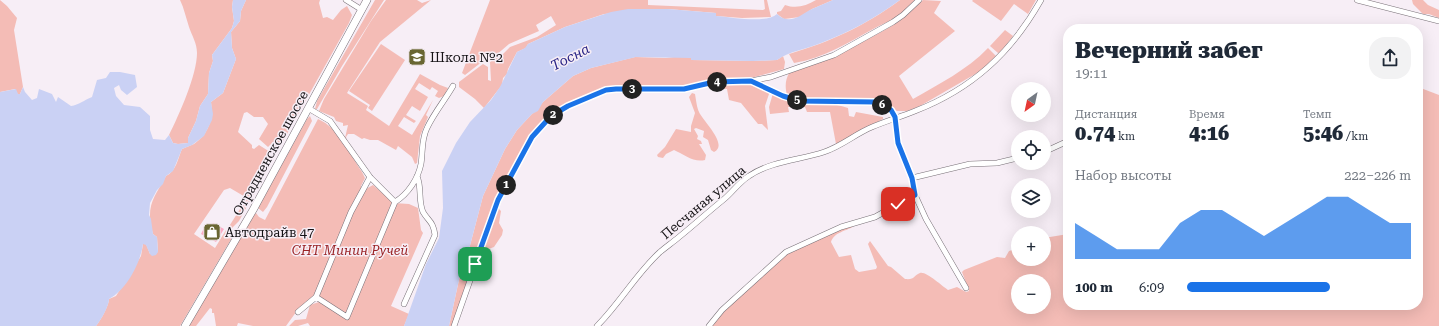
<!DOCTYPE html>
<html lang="ru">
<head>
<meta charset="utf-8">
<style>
  body { margin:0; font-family:"Roboto Serif",serif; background:#f2f2f3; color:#1f2937; height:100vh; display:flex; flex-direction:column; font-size:15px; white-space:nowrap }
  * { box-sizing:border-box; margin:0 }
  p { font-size:13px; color:#747a83 }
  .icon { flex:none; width:22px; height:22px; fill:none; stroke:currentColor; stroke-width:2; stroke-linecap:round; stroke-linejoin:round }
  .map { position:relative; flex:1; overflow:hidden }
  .side { position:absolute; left:1063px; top:24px; width:360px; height:286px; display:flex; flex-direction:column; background:#fff; border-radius:16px; box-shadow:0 4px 16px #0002 }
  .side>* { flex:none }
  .needle { width:26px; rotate:213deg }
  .fabs { position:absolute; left:1011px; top:82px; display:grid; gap:8px }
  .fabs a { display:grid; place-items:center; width:40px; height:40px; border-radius:50%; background:#fff; box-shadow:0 4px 16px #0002; font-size:20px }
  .pin { position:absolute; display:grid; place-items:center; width:34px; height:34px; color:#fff; margin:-17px; border-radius:8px; box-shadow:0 2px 6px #0006 }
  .km { position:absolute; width:20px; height:20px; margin:-10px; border-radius:50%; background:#222; color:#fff; font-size:11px; line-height:20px; text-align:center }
  .round { display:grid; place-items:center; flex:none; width:42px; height:42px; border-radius:16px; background:#f2f2f3 }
  .summary { display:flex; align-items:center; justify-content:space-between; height:68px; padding:0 12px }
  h1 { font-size:22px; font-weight:800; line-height:30px }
  .metrics { display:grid; grid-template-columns:repeat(3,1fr); gap:6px; height:68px; padding:4px 12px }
  .metrics div { display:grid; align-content:center }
  .metrics b { font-size:20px; font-weight:800 }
  .metrics small { font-size:11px; font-weight:400 }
  .metrics p { font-size:11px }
  .chart { height:112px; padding:8px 12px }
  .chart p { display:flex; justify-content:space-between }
  .chart svg { width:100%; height:72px; margin-top:4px; fill:#1a73e8; opacity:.7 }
  ul { padding:0 12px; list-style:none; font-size:13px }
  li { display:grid; grid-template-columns:64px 48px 1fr; align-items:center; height:30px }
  li i { height:10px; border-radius:5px; background:#1a73e8 }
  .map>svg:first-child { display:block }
</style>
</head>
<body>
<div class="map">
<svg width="1439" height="326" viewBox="0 0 1439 326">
  <rect width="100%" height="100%" fill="#f7eef6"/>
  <path fill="#f4bcb6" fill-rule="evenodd" d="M0 0 7 6 17 18 14 30 23 87 20 94 18 95 15 89 0 92Z
    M180 0H233L232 7 234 21 232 28 212 55 213 61 209 73 208 94 200 106 196 121 188 138V143L178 144 173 143 169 135C179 115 197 75 197 53 197 43 192 36 189 27 186 18 184 8 180 0Z
    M246 0H320L319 3 323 18 327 17 333 20 341 10 347 6 352 15 349 23 278 150H275L274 143 273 142 268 147 259 139 268 124 263 117H254L247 112 244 113 238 132 252 145V148L254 149 259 145 270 152 267 156 269 158 273 155H275L239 221 231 229 228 228 247 198 230 188 224 190 194 234 215 248 226 230 233 236 180 326H96C101 320 109 305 109 299L116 296 141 256 143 244H146L150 254 158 252 157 237 153 234C145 206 154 198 166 176 176 172 178 158 182 149 186 147 190 146 194 144 209 134 213 119 211 102L223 93 236 59 232 48 231 32 240 21 241 11Z
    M375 0H384L342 66 317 109H315L317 101Z
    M386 0H417L422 3 431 0 380 42 347 93 368 106 366 110 389 126 420 74 440 85 448 88 444 96 439 98 435 96 438 91 432 87 430 90 419 83 415 89 428 97 420 111 412 106 406 115 416 121 414 123 404 117 398 126 412 135 433 100 426 115 428 117 420 136 417 163 415 164 412 157 398 146 396 150 378 140H370L364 138 362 139 354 134H348L346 137 347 142 345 138 348 125 343 126V123L336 121 334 117 319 111 324 99 371 21Z
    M490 0H648V5L763 10 765 9 764 0H767L771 17 742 18 716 16V13L668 9 604 14 565 27 528 44 526 48 517 52 508 69 507 74 503 78 502 85 484 108 475 99 459 87V82L483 64 488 67V80L491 81 490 62 503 54 510 47 537 37 556 25 551 16 536 25 539 31 509 44 495 56 483 61 465 75 462 73Z
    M816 0H833L812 9 800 17 784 19 777 14V12L781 11 785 5C796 9 806 6 816 0Z
    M900 0H915C910 5 906 11 900 15 892 21 884 23 875 28 849 42 824 58 794 63L789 54C832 41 863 27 900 0Z
    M923 0 941 1 934 13 955 31 899 76 913 99C939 84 967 70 988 48L996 56 984 69 920 106 907 111H897L878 102 851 99 799 98 787 95C785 87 785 81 789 73 826 57 868 43 902 19 910 13 916 6 923 0Z
    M973 0H1036L1028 14 1014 4 1001 21 972 1Z
    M1412 0H1423L1428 5 1439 10V18L1429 14H1423L1413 4Z
    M1005 30 1013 36 1001 52 998 53 990 46Z
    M381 44 405 60 372 111 368 108 370 105 349 91Z
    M682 56 691 58V60L753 61 777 60 783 56 785 62 784 69 751 78 709 81 680 88 606 87 568 104 549 115 529 137 495 203 481 239 453 326H449L460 275 467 257 483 196 505 149 517 130 543 102 573 76 591 68 635 57 666 58Z
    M734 83 758 86 770 91 765 106 768 130 762 124H758L741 103 729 100 727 89 707 87Z
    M1418 87 1439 95V326H711L723 311 786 254 837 229 854 226C847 231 834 232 831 242L839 257 851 255 855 269 859 272 876 269 877 267 868 244 870 241 888 266 891 267 905 279C915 280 913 276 920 273 926 271 942 286 948 290L957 287 966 292 969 291 962 272 964 270 997 257 1005 258 1009 251 1015 249 1018 262 1023 259H1044V238L1068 234V305H1418ZM1018 281H1044V307H1018Z
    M692 93 695 94C696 100 697 108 699 112 703 121 729 145 714 152L711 150 708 140 703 137 704 131 696 128 694 129 698 136 697 139 701 141 702 144H699L706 155 705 160C694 163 683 154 674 150L666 154 663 158 658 157 657 155 665 147 676 129 691 132V126L695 113 689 97Z
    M773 93C797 105 822 99 848 108L849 116 854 117 856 112 883 117V119L836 144 830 112H807L805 107H788L789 112 770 114 769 107Z
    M310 116 312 121 267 207 263 212 258 208 307 119Z
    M318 119C339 128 350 154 362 172L365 178 361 186V189L364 190 373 185 394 203 409 204 418 208 421 230 423 233 391 306 409 314 404 326H310L308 323 298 326H289L295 320 306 319 310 305 319 302 312 297 299 308 286 326H253L238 323 237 326H216L214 313H212V309L210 308 196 326H189L252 217 256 213 259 217 265 220Z
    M498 208 501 211 499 223 503 230 502 235 494 247 486 250 484 249Z"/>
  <path fill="#cad1f4" d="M233 0H246L241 11 240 21 231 32 232 48 236 59 223 93 211 102 213 114 212 120 204 136 192 145 182 149 173 171 166 176 163 184 157 190 150 203 149 215 151 219 153 234 157 237 158 252 156 255 152 256 150 254 146 245 143 244C140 264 127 289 109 299 109 306 101 320 96 326H0V92L16 89 18 94H20L23 87 25 92 32 100 37 98 39 89 52 94 56 102 58 97 71 106C79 105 84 100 92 97L97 80 106 78 110 72H120L135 75 137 87 127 95 121 90 119 85 114 88 116 96 124 105 140 107 150 116V130L153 139 165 140 169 135 173 143 178 144 188 143V138L196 121 200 106 208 94 209 73 213 61 212 55 232 28 234 21 232 7Z
    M833 0H900C874 19 851 31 821 43 807 49 789 51 777 60L753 61 691 60V58L636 57 591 68 573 76 543 102 538 111 532 114 517 130 505 149 483 196 467 257 460 275 449 326H404L426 264 439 238 443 208 442 171 456 143 470 122 491 100 500 87 517 52 525 48 528 44 565 27 611 12 628 9H668L716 13V16C731 17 766 24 777 14 790 26 800 15 812 9 819 6 826 3 833 0Z"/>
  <path fill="#fcabc6" d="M213 223 224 229 216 242 201 234 204 228 209 231Z"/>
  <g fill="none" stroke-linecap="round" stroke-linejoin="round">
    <defs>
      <path id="minor" d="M346 0 362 10
        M1357 0 1439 21
        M751 81 790 99 799 101 875 102 891 110 895 117 898 143 912 178 915 195 926 219 966 288
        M308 108 330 121 370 177 395 202
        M1044 152 1068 141
        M912 178 970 164 997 163 1018 158
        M316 297 351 212 370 177
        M404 304 435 235C433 221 429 222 423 212 418 201 422 187 417 176
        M298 312 316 297 347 317 395 202C408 194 418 179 421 164 423 152 421 140 427 128 434 113 445 100 453 86
        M454 326 498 201 532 137 551 116 568 106 607 90 627 88 658 90 684 89 714 82 751 81 771 77 834 55 893 22 903 15 919 0
        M597 326C620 303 636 274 660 252 666 247 673 242 679 237 694 225 708 212 723 200 732 193 739 182 749 176 771 161 800 160 824 152 842 146 855 134 872 127 886 121 900 117 915 111 972 89 1011 53 1041 0
        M709 326 722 310 786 252 841 227 875 217 915 195"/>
      <path id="secondary" d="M185 326 253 210 367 0"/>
    </defs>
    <use href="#minor" stroke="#787077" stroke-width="6"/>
    <use href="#secondary" stroke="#787077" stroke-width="8"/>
    <use href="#minor" stroke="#fff" stroke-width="5"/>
    <use href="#secondary" stroke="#fff" stroke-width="7"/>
  </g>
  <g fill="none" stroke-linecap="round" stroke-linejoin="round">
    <defs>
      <path id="route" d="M475 264 498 200 532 137 551 116 568 106 606 90 616 89H684L714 82 751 81 783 96 799 101 875 102 891 110 895 117 898 143 912 178 915 195 898 204"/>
    </defs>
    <use href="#route" stroke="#fff" stroke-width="8"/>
    <use href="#route" stroke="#1a73e8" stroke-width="5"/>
  </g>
  <defs>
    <symbol id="school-square" viewBox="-11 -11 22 22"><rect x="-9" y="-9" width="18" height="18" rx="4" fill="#696632" stroke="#f7eef6"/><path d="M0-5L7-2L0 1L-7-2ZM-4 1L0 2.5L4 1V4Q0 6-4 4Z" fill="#fff"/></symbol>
    <symbol id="shop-square" viewBox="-11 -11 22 22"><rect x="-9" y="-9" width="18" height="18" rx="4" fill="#696632" stroke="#f7eef6"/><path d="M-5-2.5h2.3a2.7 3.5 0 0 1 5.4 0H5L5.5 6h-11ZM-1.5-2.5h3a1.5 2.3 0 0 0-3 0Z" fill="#fff"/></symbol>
  </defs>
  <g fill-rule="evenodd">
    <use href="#school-square" x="407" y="47" width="20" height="20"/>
    <use href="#shop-square" x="202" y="222" width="20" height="20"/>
  </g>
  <g text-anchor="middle" stroke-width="3" stroke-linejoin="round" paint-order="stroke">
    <g font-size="13" fill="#151215" stroke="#f7eef6" text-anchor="start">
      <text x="430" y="62">Школа №2</text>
      <text x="225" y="237">Автодрайв 47</text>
    </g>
    <g font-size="13" fill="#151215" stroke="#f7eef6">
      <text transform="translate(270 153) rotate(-61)" y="5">Отрадненское шоссе</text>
      <text transform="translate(703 202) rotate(-40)" y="5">Песчаная улица</text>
    </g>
    <g font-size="13" font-style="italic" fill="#9a2326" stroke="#f7eef6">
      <text x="350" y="255">СНТ Минин Ручей</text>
    </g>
    <g font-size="14" font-style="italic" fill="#2b2687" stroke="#f7eef6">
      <text transform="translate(570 57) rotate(-27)" y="5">Тосна</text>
    </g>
  </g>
</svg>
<div class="fabs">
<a><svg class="needle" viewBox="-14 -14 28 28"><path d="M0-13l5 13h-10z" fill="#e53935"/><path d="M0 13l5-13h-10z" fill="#747a83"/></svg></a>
<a><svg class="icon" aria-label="locate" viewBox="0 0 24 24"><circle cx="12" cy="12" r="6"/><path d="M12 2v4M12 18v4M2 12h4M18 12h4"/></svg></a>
<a><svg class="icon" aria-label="layers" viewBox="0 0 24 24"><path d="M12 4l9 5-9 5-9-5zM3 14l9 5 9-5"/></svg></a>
<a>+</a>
<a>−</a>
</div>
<div class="pin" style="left:475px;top:264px;background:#1e9e55"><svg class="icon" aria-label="arrive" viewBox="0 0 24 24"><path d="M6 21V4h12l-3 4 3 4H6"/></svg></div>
<div class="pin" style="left:898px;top:204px;background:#d93025"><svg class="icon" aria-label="check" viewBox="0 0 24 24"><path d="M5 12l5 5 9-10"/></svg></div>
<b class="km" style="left:506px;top:185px">1</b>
<b class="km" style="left:553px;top:115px">2</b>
<b class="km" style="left:632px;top:89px">3</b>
<b class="km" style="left:717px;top:82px">4</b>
<b class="km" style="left:797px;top:100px">5</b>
<b class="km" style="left:882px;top:105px">6</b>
<section class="side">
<div class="summary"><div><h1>Вечерний забег</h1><p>19:11</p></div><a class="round"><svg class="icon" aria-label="share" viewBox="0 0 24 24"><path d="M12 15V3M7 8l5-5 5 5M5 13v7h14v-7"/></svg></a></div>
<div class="metrics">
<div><p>Дистанция</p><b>0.74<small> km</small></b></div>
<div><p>Время</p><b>4:16</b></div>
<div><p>Темп</p><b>5:46<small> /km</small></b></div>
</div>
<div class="chart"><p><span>Набор высоты</span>222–226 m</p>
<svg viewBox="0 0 160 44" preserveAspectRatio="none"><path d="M0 44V22L10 30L20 38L30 38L40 38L50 22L60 14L70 14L80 22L90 30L100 22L110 14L120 6L130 6L140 14L150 22L160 22V44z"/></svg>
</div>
<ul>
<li><b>100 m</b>6:09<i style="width:64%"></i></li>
</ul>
</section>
</div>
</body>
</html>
